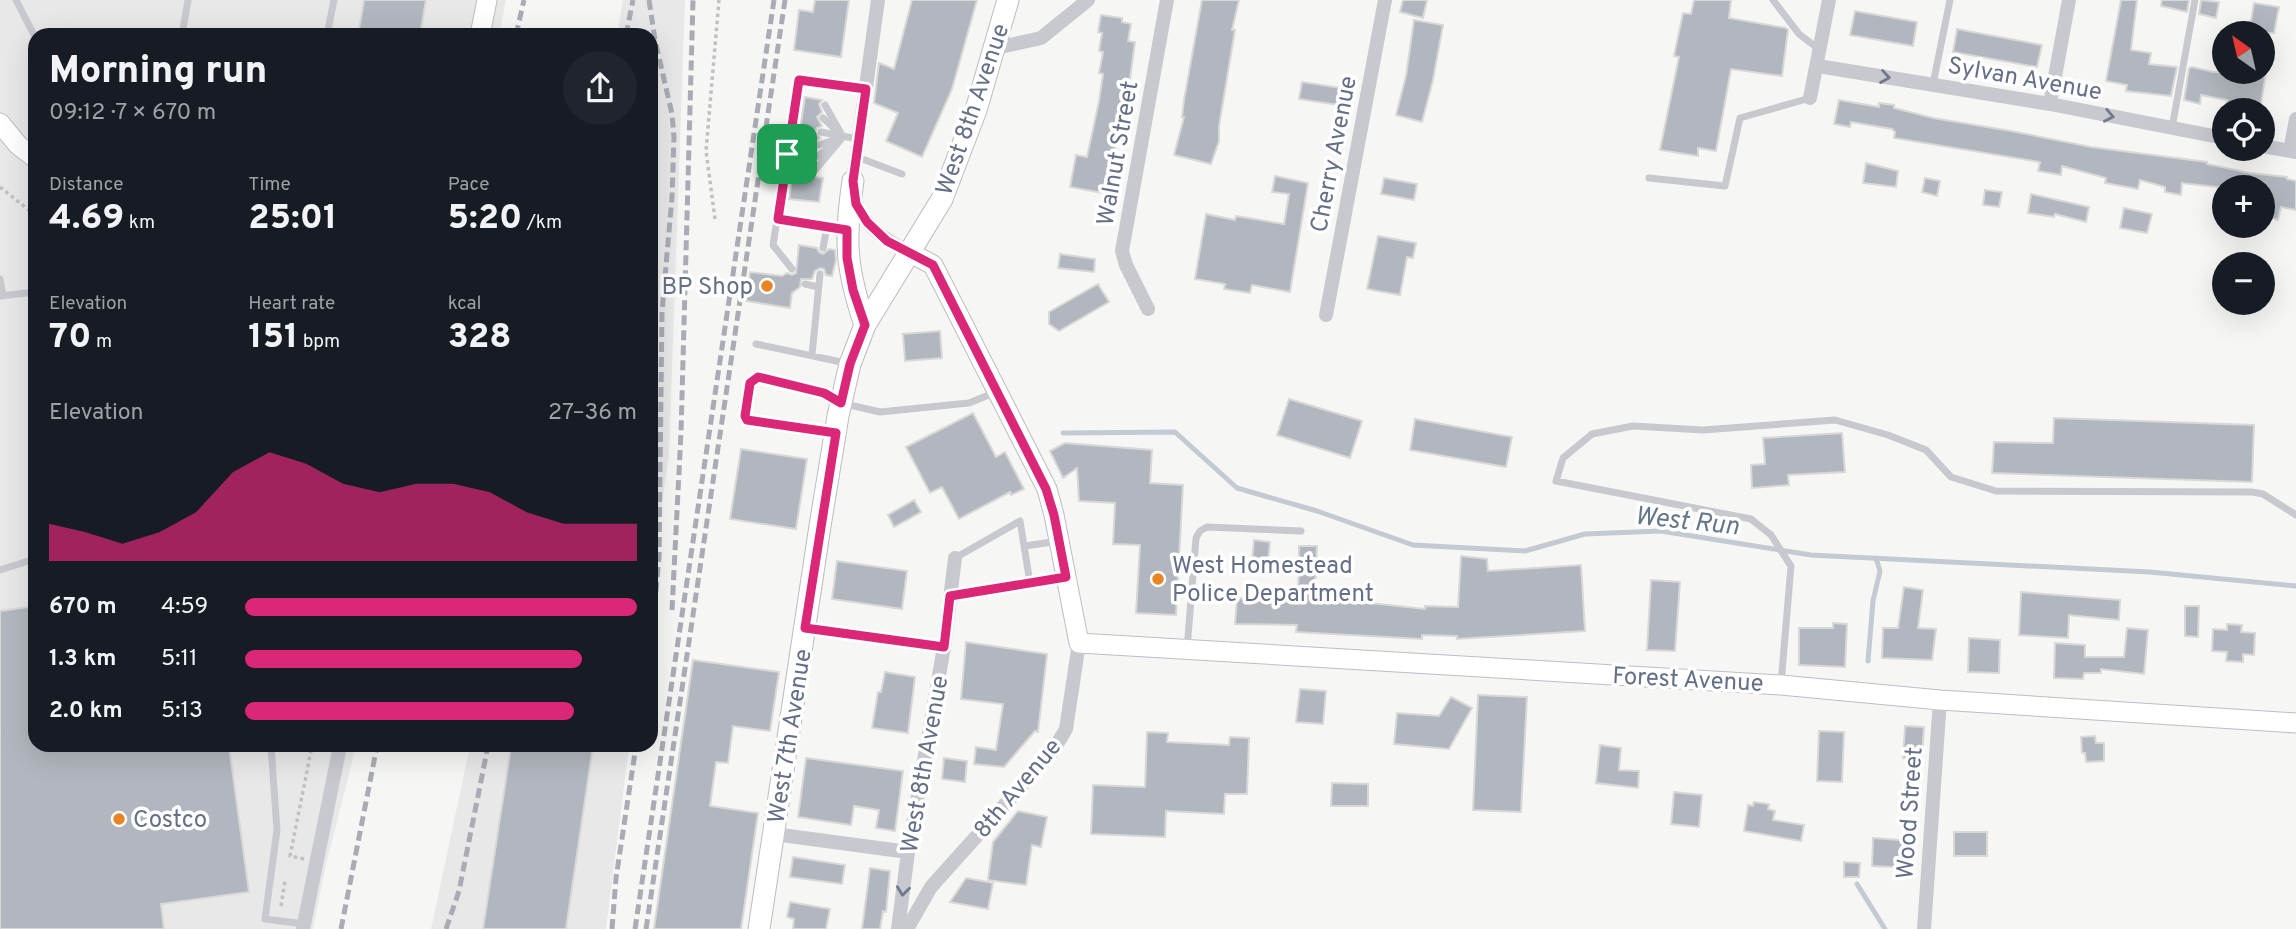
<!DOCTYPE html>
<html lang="en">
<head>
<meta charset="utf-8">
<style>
  body { margin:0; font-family:Overpass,sans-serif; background:#20242c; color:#f1f3f6; height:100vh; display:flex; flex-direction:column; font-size:26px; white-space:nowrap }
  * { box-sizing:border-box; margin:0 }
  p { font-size:23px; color:#9ea1a6 }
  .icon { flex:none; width:38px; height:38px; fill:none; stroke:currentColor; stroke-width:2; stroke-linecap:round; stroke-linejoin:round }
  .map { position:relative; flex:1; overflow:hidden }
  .drawer { position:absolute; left:28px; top:28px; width:630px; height:724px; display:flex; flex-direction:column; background:#171b24; border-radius:21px; box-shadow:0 7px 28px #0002 }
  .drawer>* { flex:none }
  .needle { width:46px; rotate:326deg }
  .fabs { position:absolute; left:2212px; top:21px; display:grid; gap:14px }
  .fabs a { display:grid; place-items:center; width:63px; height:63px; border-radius:50%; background:#171b24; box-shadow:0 7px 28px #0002; font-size:35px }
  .pin { position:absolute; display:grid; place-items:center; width:60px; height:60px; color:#fff; margin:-30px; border-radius:14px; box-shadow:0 4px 10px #0006 }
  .round { display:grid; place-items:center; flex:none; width:74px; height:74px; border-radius:37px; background:#20242c }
  .headline { display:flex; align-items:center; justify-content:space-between; height:119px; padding:0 21px }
  h1 { font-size:38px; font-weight:800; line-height:52px }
  .figures { display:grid; grid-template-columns:repeat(3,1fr); gap:10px; height:119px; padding:7px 21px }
  .figures div { display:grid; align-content:center }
  .figures b { font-size:35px; font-weight:800 }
  .figures small { font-size:19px; font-weight:400 }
  .figures p { font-size:19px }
  .chart { height:196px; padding:14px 21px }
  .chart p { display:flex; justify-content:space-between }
  .chart svg { width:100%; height:126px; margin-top:7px; fill:#db2777; opacity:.7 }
  ul { padding:0 21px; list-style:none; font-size:23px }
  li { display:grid; grid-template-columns:112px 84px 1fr; align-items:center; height:52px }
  li i { height:18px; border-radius:9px; background:#db2777 }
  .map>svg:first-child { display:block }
</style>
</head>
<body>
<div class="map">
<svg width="2296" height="929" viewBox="0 0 2296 929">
  <rect width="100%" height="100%" fill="#f6f7f4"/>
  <path fill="#e7e8e7" d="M0 0H506L499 35H35V746H356L325 869 313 929H0Z
    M623 0H685L669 455 651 577V35H617Z
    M470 746H629L606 929H431Z"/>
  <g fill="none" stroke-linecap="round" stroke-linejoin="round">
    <path stroke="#c4cad2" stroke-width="5" d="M1063 433 1175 432 1237 488 1317 511 1413 545 1525 551 1585 534 1661 531 1811 555 2150 572 2296 586
      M1868 661 1873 601 1880 571 1876 558
      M1857 884 1885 929"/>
  </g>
  <path fill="#b2b6be" stroke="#d8d9d7" stroke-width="2" d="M364 0H426L420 35H358Z
    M815 0H849L841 57 794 50 799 10 813 12Z
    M912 0H977L952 89 922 157 886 141 898 113 874 103 879 63 894 69Z
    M1202 0H1239L1232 30H1235L1219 126V141L1211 164 1174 155 1184 117H1182L1184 100Z
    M1403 0H1427L1423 18 1400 12Z
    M1694 0H1731L1729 18 1786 28 1788 30 1782 76 1731 69 1716 151 1698 148V156L1660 150 1679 57 1674 56 1683 13 1691 14Z
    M2121 0H2137L2131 50 2151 53 2149 64 2177 67 2171 96 2126 91 2127 85 2106 81Z
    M2162 0H2189L2187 12 2161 6Z
    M2201 0 2219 2 2216 18 2199 14Z
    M2254 3 2279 7 2274 33H2249Z
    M1855 11 1917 22 1913 46 1850 35Z
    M1101 15 1122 18V22L1131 24 1128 41 1135 42 1130 79H1128L1113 158H1110L1103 193 1070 187 1076 155 1087 157 1099 101 1103 74 1099 73 1103 52 1099 51 1102 33 1098 32Z
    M1414 20 1443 25 1433 80 1422 122 1396 115 1406 76Z
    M1957 29 2042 45 2037 67 1953 52Z
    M2192 67 2213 72H2266L2260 110H2225L2227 100 2201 95 2200 104 2184 100 2189 68Z
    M1302 82 1348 89 1345 106 1299 99Z
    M805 97 822 100 819 104 822 112 817 117 822 126 817 128 815 132 820 138 813 143 816 150 812 156 815 161 810 169 815 177 823 178 819 202 789 199Z
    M1839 100 1879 107V103L1894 105V108L1933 118 2011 131 2091 147 2207 162V164L2250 173 2287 177V179L2296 181V210L2281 207 2278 220 2263 216V187H2217L2182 183 2181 195 2165 192V187L2140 180 2138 189 2105 183 2106 178 2062 166 2061 175 2038 171 2040 162 1894 138 1895 132 1892 129 1851 122 1850 127 1834 124Z
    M1866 163 1898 171 1896 187 1863 183Z
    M1275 176 1308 183 1290 292 1252 285 1250 293 1224 289 1225 284 1195 279 1206 214 1235 220 1236 216 1284 224 1289 194 1272 192Z
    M1384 178 1417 184 1414 200 1381 194Z
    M1925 178 1940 181 1937 196 1922 192Z
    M1985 190 2002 192 1999 207 1983 205Z
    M2031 194 2089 207 2086 222 2055 214 2054 217 2028 213Z
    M2124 208 2152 214 2147 233 2120 228Z
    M1378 236 1416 243 1413 258 1407 257 1400 295 1367 289Z
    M799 245 817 248 819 252 823 254 829 249 835 250 836 260 832 276 826 275 824 269 820 268 815 271 812 279H801L800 287 792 293 790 308 746 301 750 272 782 276 787 273 792 275 796 273Z
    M1060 254 1095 259 1094 272 1058 268Z
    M1098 284 1109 302 1059 331 1049 324V312Z
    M940 331 942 358 905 361 903 334Z
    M1289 399 1362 421 1350 458 1277 435Z
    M973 413 996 457 1005 452 1024 489 1011 495 1010 492 959 519 942 487 930 493 906 447Z
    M2054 418 2254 425 2252 482 1992 473 1994 442 2053 443Z
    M1415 419 1512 437 1506 467 1410 450Z
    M1842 433 1845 472 1788 475 1789 485 1752 488 1751 465 1765 464 1763 438Z
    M1065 443 1152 450 1150 483 1183 485 1176 615 1136 613 1140 545 1113 544 1115 503 1079 501 1077 468 1063 478 1050 451Z
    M741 449 807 459 796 529 730 519Z
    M914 500 921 512 894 527 888 515Z
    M1254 540 1270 542 1268 562 1252 561Z
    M1299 546H1317L1315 591 1344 594 1343 600 1425 609V606L1458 607 1461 556 1487 559 1488 571 1581 565 1585 631 1457 639V636L1422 635V639L1296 632 1297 625 1235 624 1237 598 1281 602V597L1298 599Z
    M837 561 907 571 902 609 832 599Z
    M1651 580 1680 582 1675 651 1647 650Z
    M1904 587 1923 590 1918 628 1936 629 1932 660 1882 658 1883 628H1898Z
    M2021 592 2120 600 2119 620 2069 615 2068 638 2019 635Z
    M35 606V746H229L249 892 161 904 164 929H0V611Z
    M2185 606H2199L2198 637 2185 636Z
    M1833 623 1847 624 1845 667 1799 665V628H1833Z
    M2227 624 2242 625 2241 632 2255 633 2254 655 2243 654V662L2226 661 2227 652 2212 651 2213 629 2227 630Z
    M2127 628 2148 630 2144 674 2101 669V673H2084L2083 679 2054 678 2055 643 2085 645V657H2124Z
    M1969 638 2000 640 1999 673 1968 672Z
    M966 642 1047 654 1038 732 1035 731 1004 767 974 764 976 747 996 750 1003 704 961 699Z
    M693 660 779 672 770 731 733 726 728 763 716 762 710 806 758 813 741 929H654Z
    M885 672 915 677 908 733 872 728 878 692H881Z
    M1300 689 1326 691 1323 724 1296 722Z
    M1478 695 1527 697 1521 812 1473 810Z
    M1451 697 1472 708 1449 749 1394 744 1397 713 1439 716Z
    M1905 726 1924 727 1922 759 1903 758Z
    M1819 731 1844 732 1842 782 1817 781Z
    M1147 732 1168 733 1167 742 1229 745 1230 737 1249 738 1247 794H1225L1224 814 1166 811 1165 837 1091 834 1093 785 1145 787Z
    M2095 736 2096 743H2104V761L2086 762 2085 753H2082L2081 737Z
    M1600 745 1621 748 1619 770 1639 771 1638 788 1596 783Z
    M511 746H593L566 929H483Z
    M806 758 903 771 895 831 876 828 879 810 854 806 851 825 798 817Z
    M944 758 967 761 965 782 942 779Z
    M1332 783 1368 784V806H1331Z
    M1674 792 1702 795 1699 827 1671 824Z
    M1754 802 1769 804 1768 809 1775 811 1773 820 1804 825 1801 841 1744 831 1748 805 1753 806Z
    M1018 811 1047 817 1041 847 1032 845 1026 885 988 880 993 842Z
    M1954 832H1987V856H1954Z
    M1873 838 1914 841 1913 868 1872 866Z
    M793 857 845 865 842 884 790 877Z
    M1844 862 1860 863 1859 877H1844Z
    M870 868 890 871 886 912 883 911 880 929H862Z
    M966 878 993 883 988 909 950 902Z
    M790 902 830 909 826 929H793L794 919 787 917Z"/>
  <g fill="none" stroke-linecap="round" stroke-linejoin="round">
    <defs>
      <path id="secondary" d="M480 35 487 0
        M0 123 18 145 35 158
        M909 252 933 265 1047 489 1054 515 1079 643 1781 685 1940 700 2296 723"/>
      <path id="primary" d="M853 181C844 240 846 269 865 325
        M759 929 820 526 838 416 850 364 865 325 942 199 976 110 1008 0"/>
    </defs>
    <use href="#secondary" stroke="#bcbec4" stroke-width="21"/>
    <use href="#primary" stroke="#babcc1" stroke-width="23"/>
    <path stroke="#bec0c3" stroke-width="3.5" stroke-dasharray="3.5 3.5" stroke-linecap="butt" d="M0 187 35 215
      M715 219 706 151 719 0
      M304 859 290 856 312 746
      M281 906 285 881"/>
    <path stroke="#c7c9ce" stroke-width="7" d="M16 0 35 37
      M1773 0 1799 34 1820 50
      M182 35 188 0
      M327 35 334 0
      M1933 84 1950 0
      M825 105 843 137
      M823 118 837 131
      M2172 128 2195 0
      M821 132 858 139
      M819 145 842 137
      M818 156 831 146
      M857 157 902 174
      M816 169 843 137
      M1649 178 1725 186 1740 118 1810 98
      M778 219 846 230
      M823 248 827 227
      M792 269 773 245 799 80 865 89
      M0 279 3 296
      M805 284 818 287
      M0 296 35 292
      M756 344 846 363
      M812 355 820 274
      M832 433 747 420 745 416 750 383 758 377 824 393 841 403 880 412 969 403 996 392
      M1025 546 1059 541
      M955 558 1020 521 1030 583 1066 577
      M0 570 35 559
      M951 595 1030 583
      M806 628 944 647
      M1187 649 1196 538 1200 531 1207 527 1301 531
      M1781 684 1791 566 1771 535 1751 519 1556 481 1563 458 1592 434 1633 426 1703 430 1835 420 1888 435 1926 450 1951 477 1996 491 2252 492 2263 494 2296 515
      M271 746 277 830 265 919 304 924"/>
    <path stroke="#c7c9ce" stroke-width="14" d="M878 0 853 181C854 188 854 197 856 203 865 227 888 242 909 252
      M996 48 1041 38 1088 0
      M1818 66 2050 104 2224 138
      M1810 98 1829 0
      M2050 104 2069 0
      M2263 146 2296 152
      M2290 151 2296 119
      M1148 309 1126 265 1122 251 1167 0
      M1326 315 1385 0
      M774 834 908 852
      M303 929 340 746
      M898 929 908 852 944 647 955 558
      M907 929 931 887 1053 751 1066 729 1079 643
      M1924 929 1940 700"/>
    <use href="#secondary" stroke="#fff" stroke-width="19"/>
    <use href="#primary" stroke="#fff" stroke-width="21"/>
    <path stroke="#a9acb4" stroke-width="5" stroke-dasharray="10 5" stroke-linecap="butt" d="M649 0 655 40 672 114 674 137 672 197 662 312 659 557 651 647
      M516 35 524 0
      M626 35 633 0
      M672 610 681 433 693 0
      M341 929 377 746
      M446 929 459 891 488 746
      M612 929 616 878 636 746
      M635 929 774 0
      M646 929 785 0"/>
  </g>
  <defs><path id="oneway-chevron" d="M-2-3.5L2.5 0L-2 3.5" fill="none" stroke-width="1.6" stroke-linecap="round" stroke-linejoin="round" transform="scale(1.75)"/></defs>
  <g stroke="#6f788d">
    <use href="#oneway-chevron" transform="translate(1885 77) rotate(9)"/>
    <use href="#oneway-chevron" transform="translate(2109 116) rotate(11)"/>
    <use href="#oneway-chevron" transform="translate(903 891) rotate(97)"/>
  </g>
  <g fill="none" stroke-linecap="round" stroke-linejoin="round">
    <defs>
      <path id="route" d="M799 80 866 89 853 181 856 204 867 222 887 241 933 265 1046 489 1054 515 1066 577 950 596 944 647 805 628 836 433 747 420 745 416 750 383 758 377 824 393 841 403 850 364 865 325 853 290 847 258V230L778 219Z"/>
    </defs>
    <use href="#route" stroke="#fff" stroke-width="14"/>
    <use href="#route" stroke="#db2777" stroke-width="9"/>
  </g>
  <g fill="#e98422" stroke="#fff" stroke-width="2.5">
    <circle cx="767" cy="286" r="7"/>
    <circle cx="1158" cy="579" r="7"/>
    <circle cx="119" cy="819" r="7"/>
  </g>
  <g text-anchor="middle" stroke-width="7" stroke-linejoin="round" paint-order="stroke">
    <g font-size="24" fill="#656f86" stroke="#fff">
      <text transform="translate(2025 78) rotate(10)" y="8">Sylvan Avenue</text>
      <text transform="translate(972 109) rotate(-71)" y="8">West 8th Avenue</text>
      <text transform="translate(1117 153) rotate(-80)" y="8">Walnut Street</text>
      <text transform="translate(1333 154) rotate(-79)" y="8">Cherry Avenue</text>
      <text transform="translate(1688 679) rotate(3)" y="8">Forest Avenue</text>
      <text transform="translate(789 736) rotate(-81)" y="8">West 7th Avenue</text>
      <text transform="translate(924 764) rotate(-80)" y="8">West 8th Avenue</text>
      <text transform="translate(1017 788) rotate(-50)" y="8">8th Avenue</text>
      <text transform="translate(1909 813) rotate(-86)" y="8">Wood Street</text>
    </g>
    <g font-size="24" fill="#656f86" stroke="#fff" text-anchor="start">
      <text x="753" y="294" text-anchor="end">BP Shop</text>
      <text x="1172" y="573">West Homestead<tspan x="1172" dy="28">Police Department</tspan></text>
      <text x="133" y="827">Costco</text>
    </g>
    <g font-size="26" font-style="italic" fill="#66778a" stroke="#fff">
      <text transform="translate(1687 520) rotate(6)" y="9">West Run</text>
    </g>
  </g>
</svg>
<div class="fabs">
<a><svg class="needle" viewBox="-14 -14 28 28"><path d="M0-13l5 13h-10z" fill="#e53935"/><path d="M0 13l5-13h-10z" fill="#9ea1a6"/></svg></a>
<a><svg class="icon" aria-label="locate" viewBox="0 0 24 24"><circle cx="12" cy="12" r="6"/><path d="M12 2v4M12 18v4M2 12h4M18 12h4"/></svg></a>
<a>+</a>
<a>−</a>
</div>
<div class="pin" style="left:787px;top:154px;background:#1e9e55"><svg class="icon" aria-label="arrive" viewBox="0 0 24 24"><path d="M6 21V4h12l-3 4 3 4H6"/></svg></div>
<section class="drawer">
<div class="headline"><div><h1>Morning run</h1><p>09:12 · 7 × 670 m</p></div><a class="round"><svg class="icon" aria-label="share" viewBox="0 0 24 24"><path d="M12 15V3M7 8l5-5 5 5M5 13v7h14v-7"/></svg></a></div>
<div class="figures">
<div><p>Distance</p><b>4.69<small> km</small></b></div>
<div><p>Time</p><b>25:01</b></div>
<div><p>Pace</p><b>5:20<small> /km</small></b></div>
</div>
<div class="figures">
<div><p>Elevation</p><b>70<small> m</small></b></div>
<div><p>Heart rate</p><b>151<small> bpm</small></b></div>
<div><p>kcal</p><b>328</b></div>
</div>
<div class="chart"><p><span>Elevation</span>27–36 m</p>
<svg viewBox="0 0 160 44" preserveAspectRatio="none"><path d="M0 44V31L10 34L20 38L30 34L40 27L50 13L60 6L70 10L80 17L90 20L100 17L110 17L120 20L130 27L140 31L150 31L160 31V44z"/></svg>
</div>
<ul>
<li><b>670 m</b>4:59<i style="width:100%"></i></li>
<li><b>1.3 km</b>5:11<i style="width:86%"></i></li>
<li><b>2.0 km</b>5:13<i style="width:84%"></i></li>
</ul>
</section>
</div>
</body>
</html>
